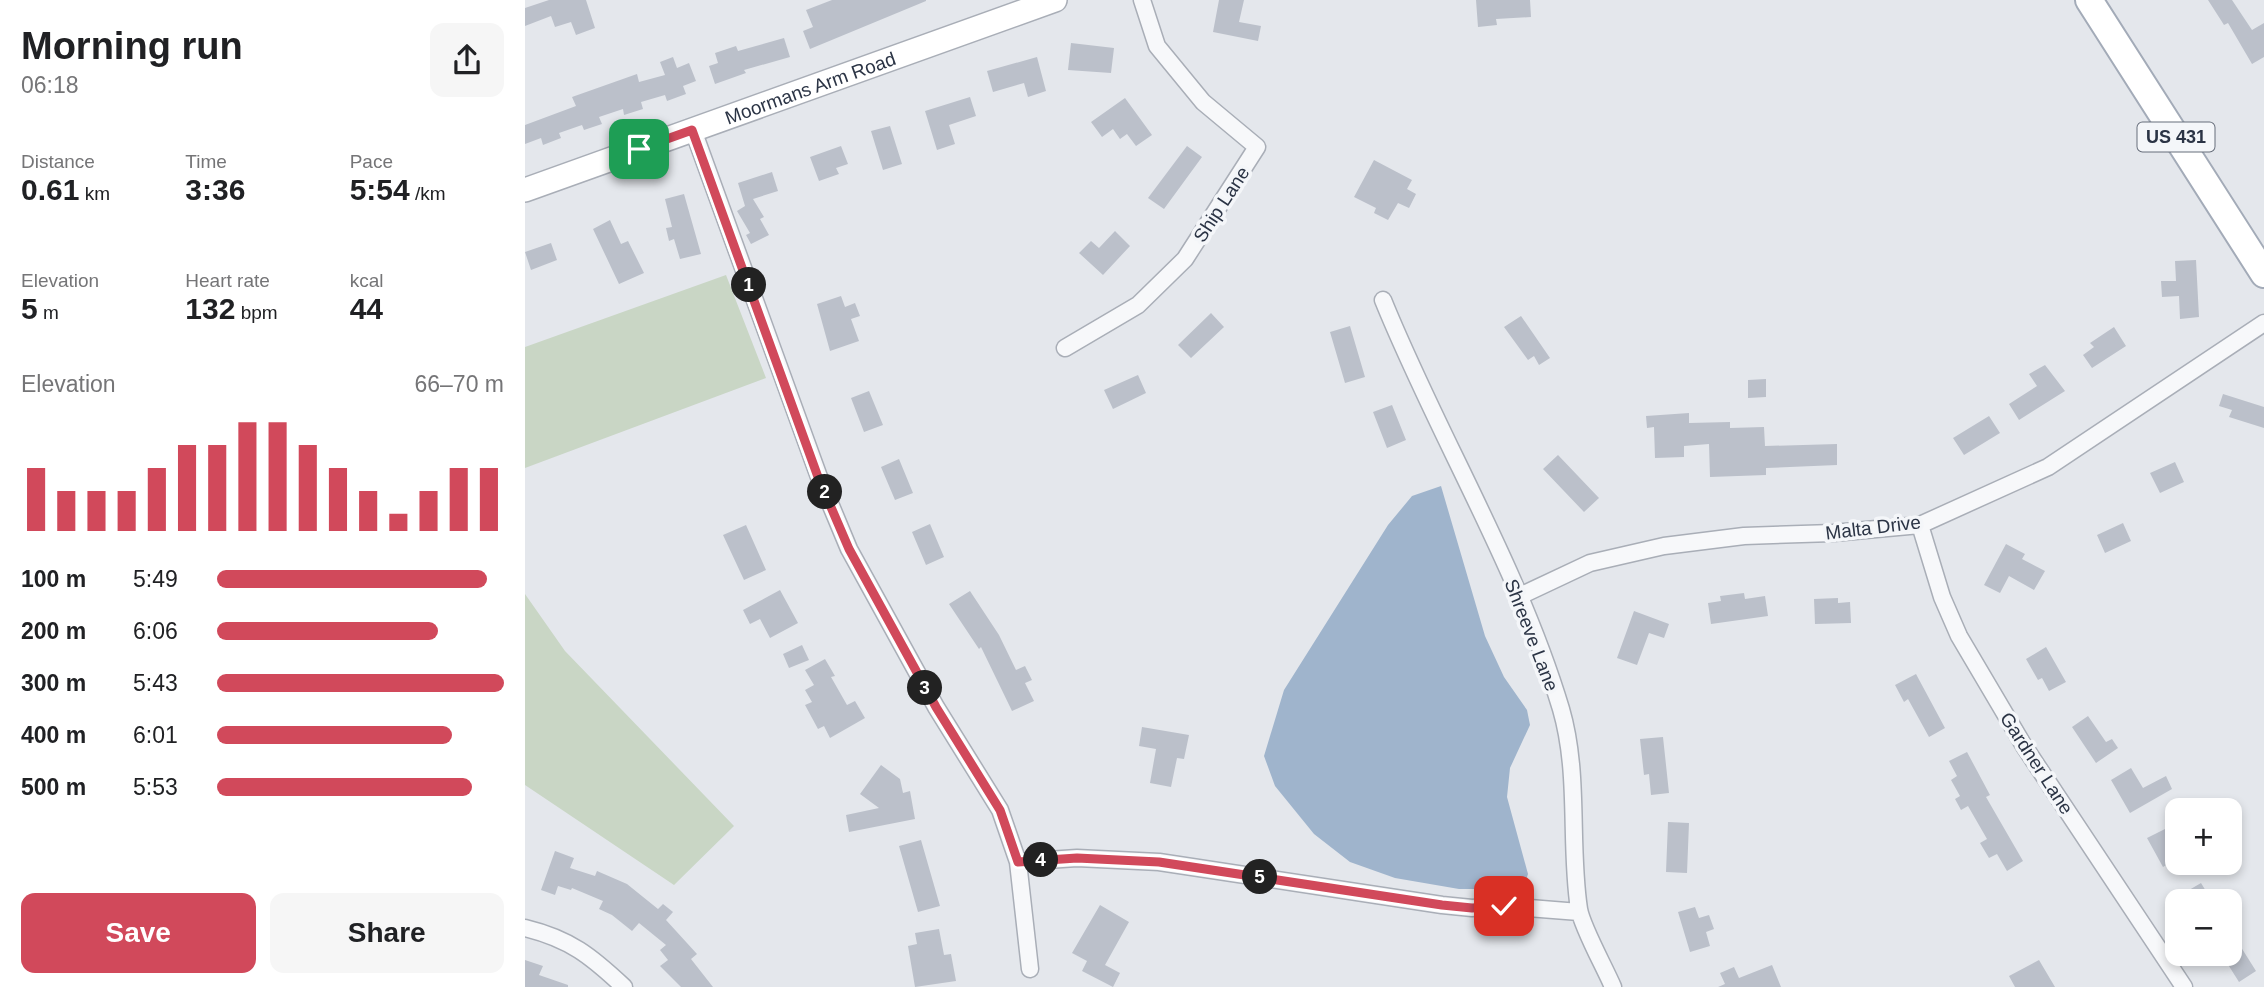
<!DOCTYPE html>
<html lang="en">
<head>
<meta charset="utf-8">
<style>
  body { margin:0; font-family:Helvetica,sans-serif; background:#f6f6f6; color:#202124; height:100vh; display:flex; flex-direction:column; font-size:26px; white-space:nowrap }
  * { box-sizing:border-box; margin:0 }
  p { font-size:23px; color:#757577 }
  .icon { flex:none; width:38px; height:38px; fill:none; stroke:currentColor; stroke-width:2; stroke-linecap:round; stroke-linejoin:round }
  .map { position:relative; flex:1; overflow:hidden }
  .sheet { display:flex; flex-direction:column; background:#fff; width:525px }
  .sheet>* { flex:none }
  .buttons { position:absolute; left:1640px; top:798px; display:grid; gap:14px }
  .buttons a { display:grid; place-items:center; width:77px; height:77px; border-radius:14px; background:#fff; box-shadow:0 4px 10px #0003; font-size:35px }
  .pin { position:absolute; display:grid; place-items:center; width:60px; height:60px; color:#fff; margin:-30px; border-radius:14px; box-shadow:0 4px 10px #0006 }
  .km { position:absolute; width:35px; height:35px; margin:-18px; border-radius:50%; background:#222; color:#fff; font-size:19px; line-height:35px; text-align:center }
  .round { display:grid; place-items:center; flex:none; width:74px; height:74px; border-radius:14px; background:#f6f6f6 }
  .summary { display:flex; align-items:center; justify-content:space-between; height:119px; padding:0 21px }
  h1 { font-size:38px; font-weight:700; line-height:52px }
  .metrics { display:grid; grid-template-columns:repeat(3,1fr); gap:10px; height:119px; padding:7px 21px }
  .metrics div { display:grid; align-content:center }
  .metrics b { font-size:30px; font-weight:700 }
  .metrics small { font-size:19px; font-weight:400 }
  .metrics p { font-size:19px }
  .chart { height:196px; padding:14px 21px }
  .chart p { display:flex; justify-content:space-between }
  .chart svg { width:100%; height:126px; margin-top:7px; stroke:#d1495b; stroke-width:6 }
  .primary-button { display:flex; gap:14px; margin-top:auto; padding:14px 21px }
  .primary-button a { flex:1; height:80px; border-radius:14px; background:#d1495b; color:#fff; font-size:28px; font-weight:700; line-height:80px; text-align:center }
  .primary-button a+a { background:#f6f6f6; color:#202124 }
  ul { padding:0 21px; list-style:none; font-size:23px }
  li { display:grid; grid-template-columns:112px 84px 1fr; align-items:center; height:52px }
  li i { height:18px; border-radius:9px; background:#d1495b }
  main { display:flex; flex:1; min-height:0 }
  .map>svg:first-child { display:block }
</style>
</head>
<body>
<main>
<section class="sheet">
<div class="summary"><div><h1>Morning run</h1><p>06:18</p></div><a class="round"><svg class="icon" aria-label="share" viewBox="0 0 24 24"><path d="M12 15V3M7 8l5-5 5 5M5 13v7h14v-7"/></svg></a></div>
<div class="metrics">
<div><p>Distance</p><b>0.61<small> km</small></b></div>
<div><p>Time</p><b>3:36</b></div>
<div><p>Pace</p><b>5:54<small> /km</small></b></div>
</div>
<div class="metrics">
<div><p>Elevation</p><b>5<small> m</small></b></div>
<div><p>Heart rate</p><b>132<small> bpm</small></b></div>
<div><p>kcal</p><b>44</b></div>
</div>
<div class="chart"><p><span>Elevation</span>66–70 m</p>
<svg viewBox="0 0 160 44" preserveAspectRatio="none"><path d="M5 44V22M15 44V30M25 44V30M35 44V30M45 44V22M55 44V14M65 44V14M75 44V6M85 44V6M95 44V14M105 44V22M115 44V30M125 44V38M135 44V30M145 44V22M155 44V22"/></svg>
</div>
<ul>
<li><b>100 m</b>5:49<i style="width:94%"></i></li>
<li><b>200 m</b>6:06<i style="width:77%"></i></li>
<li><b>300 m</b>5:43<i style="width:100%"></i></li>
<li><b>400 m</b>6:01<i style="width:82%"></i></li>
<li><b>500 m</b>5:53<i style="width:89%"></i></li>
</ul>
<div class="primary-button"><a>Save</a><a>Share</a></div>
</section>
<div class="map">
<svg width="1739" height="987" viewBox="0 0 1739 987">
  <rect width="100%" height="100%" fill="#e4e7ec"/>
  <path fill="#c9d6c5" d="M201 275 241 378 0 468V347Z
    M0 594 40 651 209 826 149 885 0 785Z"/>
  <path fill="#9fb4cc" d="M916 486 960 636 979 677 1002 710 1005 725 985 768 982 797 1003 874 998 889H934L870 878 825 862 789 834 750 786 739 756 759 690 863 525 887 496Z"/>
  <path fill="#bbc0ca" d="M24 0H61L70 28 51 35 46 22 30 27 26 16 0 26V8Z
    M307 0H401V1L285 49 278 31 288 27 281 10Z
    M694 0H719L714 22 736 26 733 41 688 32Z
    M951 0H1005L1006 17 971 19 972 25 953 27Z
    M1683 0H1707L1727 30 1739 23V57L1727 64 1703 23 1699 25Z
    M259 38 265 57 219 70 221 73 190 84 184 66 193 63 190 53 211 46 213 51Z
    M546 43 589 48 586 73 543 70Z
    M148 57 152 68 164 63 171 81 158 86 161 94 142 101 140 95 116 102 118 109 99 115 98 109 74 117 77 124 59 130 57 125 34 133 36 138 18 145 16 138 0 144V125L51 106 47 97 112 74 114 82 140 75 135 62Z
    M512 57 521 91 503 97 499 83 468 92 462 71Z
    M445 97 451 116 424 125 430 144 412 150 400 111Z
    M600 98 627 135 611 146 602 134 595 139 588 129 577 137 566 122Z
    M365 126 377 164 358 170 346 131Z
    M316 146 323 164 311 168 314 174 294 181 285 157Z
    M662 146 677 157 639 209 623 198Z
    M849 160 887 180 882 189 891 194 884 208 873 203 863 220 849 213 851 208 829 197Z
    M247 172 253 191 228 199 239 217 235 219 244 235 226 244 221 235 225 233 212 211 220 206 213 183Z
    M159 194 176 254 155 259 149 239 144 241 141 228 147 227 140 199Z
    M85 220 96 244 103 241 119 273 94 284 68 229Z
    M590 231 605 246 578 275 554 253 566 241 574 248Z
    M26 243 32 260 6 270 0 252Z
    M1671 260 1674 317 1655 319 1654 296 1637 297 1636 281H1651L1650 261Z
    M316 296 320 307 330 303 335 316 326 319 334 341 305 351 292 304Z
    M686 313 699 327 666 358 653 345Z
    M996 316 1025 358 1014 365 1009 356 1003 360 979 327Z
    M825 326 840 377 820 383 805 332Z
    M1589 327 1601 346 1567 368 1558 355 1569 347 1565 343Z
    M1520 365 1540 391 1494 420 1484 404 1512 386 1504 374Z
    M613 375 621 393 588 409 579 390Z
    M1241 379V397L1223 398V380Z
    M344 391 358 425 339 432 326 398Z
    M1698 394 1739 407V428L1704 417 1707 410 1694 406Z
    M867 405 881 440 862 448 848 412Z
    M1164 413V423L1205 422V428L1239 427 1240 446 1312 444V465L1241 468V475L1185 477 1184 444 1159 446V457L1130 458 1129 427 1122 428 1121 416Z
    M1464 416 1475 433 1439 455 1428 438Z
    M1033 455 1074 498 1059 512 1018 469Z
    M374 459 388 493 370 500 356 467Z
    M1650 462 1659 482 1635 493 1625 473Z
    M1598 523 1606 541 1580 553 1572 535Z
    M405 524 419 557 401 565 387 532Z
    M221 525 241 570 219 580 198 535Z
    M1481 544 1500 554 1497 559 1520 571 1509 590 1484 576 1475 593 1459 585Z
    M255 590 273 623 245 638 235 619 225 624 218 610Z
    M445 591 474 635 491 670 500 666 507 680 500 683 509 701 487 711 456 647 454 649 424 604Z
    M1219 593 1220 599 1240 596 1243 616 1186 624 1183 603 1196 601 1195 596Z
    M1313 598V603L1325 602 1326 623 1290 624 1289 599Z
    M1109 611 1144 624 1139 638 1124 633 1112 665 1092 658Z
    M277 645 284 660 264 668 258 654Z
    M1521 647 1541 682 1524 691 1517 678 1513 680 1501 659Z
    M300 659 310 676 306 677 322 705 330 701 340 718 305 738 299 726 293 729 280 705 287 702 280 690 289 685 280 670Z
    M1391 674 1420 728 1404 737 1383 699 1379 702 1370 685Z
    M1563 716 1581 742 1587 739 1593 748 1571 763 1547 727Z
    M617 727 664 735 659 759 652 758 646 787 625 783 631 749 614 746Z
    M1138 737 1144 793 1126 795 1124 774 1119 775 1115 739Z
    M1442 752 1465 795 1461 797 1498 861 1482 871 1472 854 1464 858 1455 843 1462 839 1443 806 1436 810 1430 799 1435 796 1426 780 1432 776 1424 761Z
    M356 765 375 779 378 793 385 791 390 819 324 832 321 815 354 808 335 794Z
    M1606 768 1618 788 1641 776 1647 789 1605 813 1586 780Z
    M1143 822 1164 823 1162 873 1141 872Z
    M1642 828 1652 846V859L1638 867 1622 838Z
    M396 840 415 906 393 912 374 846Z
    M30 851 49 858 45 868 70 876 72 871 102 884 133 909 138 904 148 912 141 920 172 954 166 959 188 987H156L135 966 143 960 135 950 141 945 114 923 107 931 87 915 74 909 78 901 47 888 46 890 33 886 30 895 16 890Z
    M1676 883 1687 901H1664L1659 893Z
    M575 905 604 922 580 965 595 973 588 987 557 971 562 961 547 953Z
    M1170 907 1174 918 1184 915 1189 929 1181 932 1185 946 1165 952 1153 912Z
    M414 929 419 955 426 954 431 981 390 987 383 946 392 944 390 933Z
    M1714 944 1731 971 1714 982 1697 955 1704 954V950Z
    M0 960 18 966 14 975 43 985V987H0Z
    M1514 960 1530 987H1490L1484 976Z
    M1247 965 1256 987H1193L1200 984 1195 973 1209 967 1214 978Z"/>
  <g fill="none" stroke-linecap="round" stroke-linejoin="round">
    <defs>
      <path id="street" d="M168 130 294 477 324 549 411 707 475 810 493 862 505 969
        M858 300C914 438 993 566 1036 709 1055 774 1044 844 1054 909 1057 927 1080 968 1088 987
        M540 348 613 305 660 259 732 147 678 102 632 46 617 0
        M1395 525 1417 597 1434 636 1499 746 1659 987
        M995 596 1065 563 1139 546 1219 536 1308 533 1395 525 1523 467 1739 323
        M493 862 552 858 634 862 917 905 947 908 979 906 1054 912
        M0 928C45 939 66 956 99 987"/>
      <g id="secondary">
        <path id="s1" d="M0 190 530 0"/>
      </g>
      <path id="primary" d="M1564 0 1739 274"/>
    </defs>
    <use href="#street" stroke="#a9aeb7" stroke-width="19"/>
    <use href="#secondary" stroke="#a9aeb7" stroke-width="26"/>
    <use href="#primary" stroke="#a3abb8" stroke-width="30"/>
    <use href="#street" stroke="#f7f8fa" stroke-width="16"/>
    <use href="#secondary" stroke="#fff" stroke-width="23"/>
    <use href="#primary" stroke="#fff" stroke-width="26"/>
  </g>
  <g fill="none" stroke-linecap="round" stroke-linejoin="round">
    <defs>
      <path id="route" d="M114 149 167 130 293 477 324 549 411 707 475 810 493 862 552 858 634 862 917 905 947 908 979 906"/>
    </defs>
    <use href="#route" stroke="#fff" stroke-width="14"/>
    <use href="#route" stroke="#d1495b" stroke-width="9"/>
  </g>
  <g text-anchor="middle" stroke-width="7" stroke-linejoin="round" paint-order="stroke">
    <rect fill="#f4f6f9" stroke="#676e7b" stroke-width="2" x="1612.5" y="122.5" width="77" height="29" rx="5"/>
    <g font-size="18" font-weight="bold" fill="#2b3445">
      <text x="1651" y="143">US 431</text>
    </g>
    <g font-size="19" fill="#2b3445" stroke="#f4f6f9">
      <text dy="7" stroke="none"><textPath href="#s1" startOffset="303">Moormans Arm Road</textPath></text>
      <text transform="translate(696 204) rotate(-57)" y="7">Ship Lane</text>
      <text transform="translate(1348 527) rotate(-7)" y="7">Malta Drive</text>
      <text transform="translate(1007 635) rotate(69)" y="7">Shreeve Lane</text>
      <text transform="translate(1512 763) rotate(57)" y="7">Gardner Lane</text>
    </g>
  </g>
</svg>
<div class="buttons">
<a>+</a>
<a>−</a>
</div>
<div class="pin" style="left:114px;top:149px;background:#1e9e55"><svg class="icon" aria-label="arrive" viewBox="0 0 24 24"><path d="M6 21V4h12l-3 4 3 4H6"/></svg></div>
<div class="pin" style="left:979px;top:906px;background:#d93025"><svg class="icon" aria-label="check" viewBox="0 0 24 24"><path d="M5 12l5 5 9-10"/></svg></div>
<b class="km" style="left:224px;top:285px">1</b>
<b class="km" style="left:300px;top:492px">2</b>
<b class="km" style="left:400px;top:688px">3</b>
<b class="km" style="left:516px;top:860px">4</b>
<b class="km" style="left:735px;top:877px">5</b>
</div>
</main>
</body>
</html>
